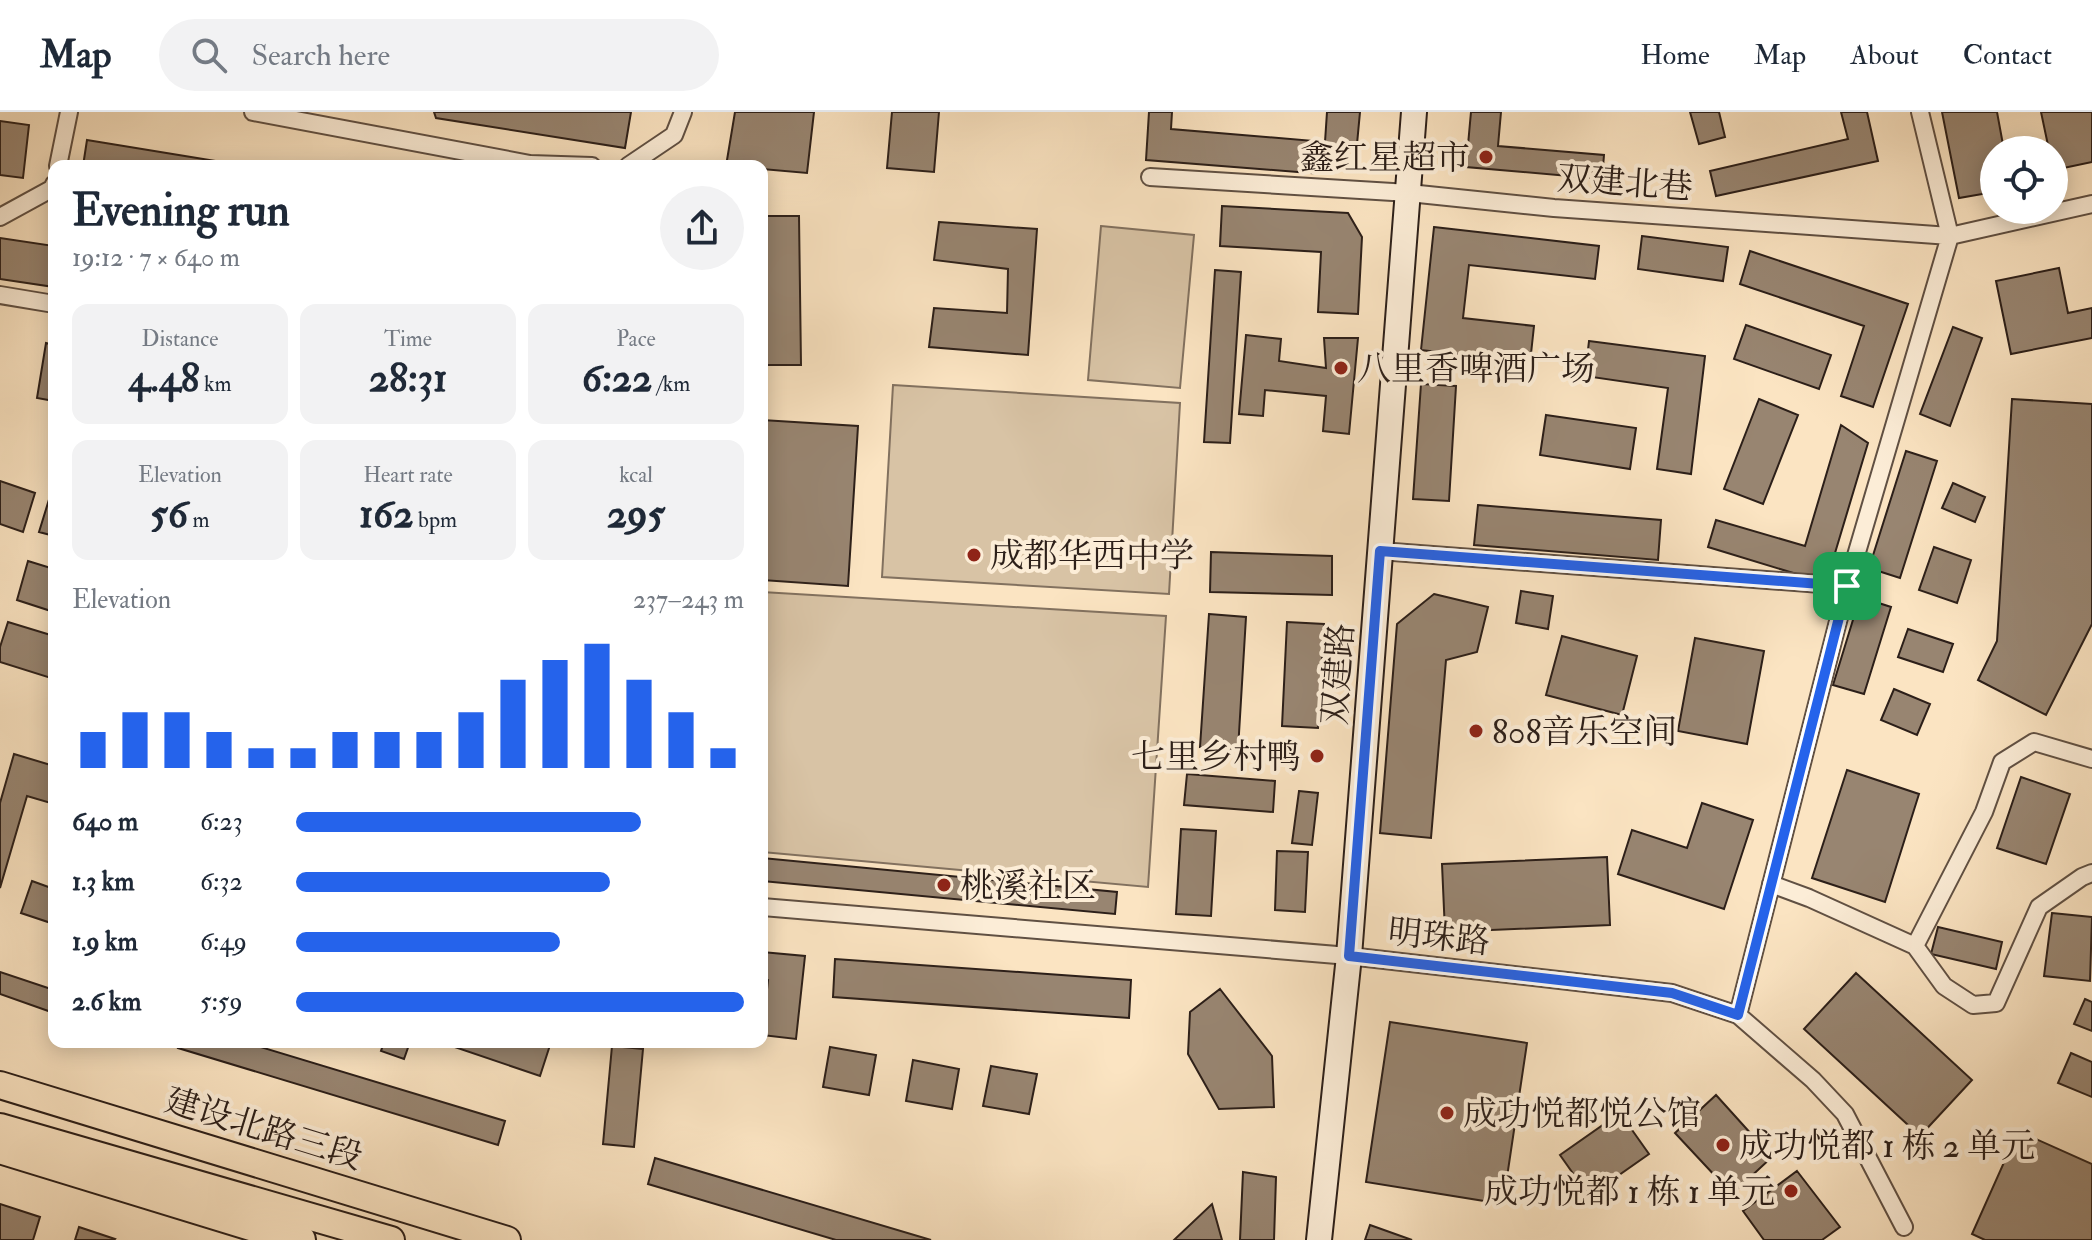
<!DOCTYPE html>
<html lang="en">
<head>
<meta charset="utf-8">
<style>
  body { margin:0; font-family:"IM FELL Double Pica","Noto Serif SC",serif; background:#f2f2f3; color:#1f2937; height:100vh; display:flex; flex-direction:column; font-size:30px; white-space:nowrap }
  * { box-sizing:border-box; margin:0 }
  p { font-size:26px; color:#747a83 }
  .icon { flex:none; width:44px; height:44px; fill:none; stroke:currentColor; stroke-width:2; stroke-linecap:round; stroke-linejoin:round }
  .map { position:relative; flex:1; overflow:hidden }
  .drawer { position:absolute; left:48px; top:48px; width:720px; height:888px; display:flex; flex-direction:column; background:#fff; border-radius:16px; box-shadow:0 4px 20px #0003 }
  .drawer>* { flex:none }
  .tools { position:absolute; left:1980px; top:24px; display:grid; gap:16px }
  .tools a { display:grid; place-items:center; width:88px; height:88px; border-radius:50%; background:#fff; box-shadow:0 4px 20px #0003; font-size:40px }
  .pin { position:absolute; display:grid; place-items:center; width:68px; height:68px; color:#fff; margin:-34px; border-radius:16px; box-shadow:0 4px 12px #0006 }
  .round { display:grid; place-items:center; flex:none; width:84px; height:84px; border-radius:42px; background:#f2f2f3 }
  .overview { display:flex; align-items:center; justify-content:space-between; height:136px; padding:0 24px }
  h1 { font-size:44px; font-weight:700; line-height:60px }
  .metrics { display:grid; grid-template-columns:repeat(3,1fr); gap:12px; height:136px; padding:8px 24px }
  .metrics div { display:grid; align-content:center; border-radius:16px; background:#f2f2f3; text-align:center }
  .metrics b { font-size:40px; font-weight:700 }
  .metrics small { font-size:22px; font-weight:400 }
  .metrics p { font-size:22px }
  .chart { height:224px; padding:16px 24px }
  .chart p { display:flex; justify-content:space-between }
  .chart svg { width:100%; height:144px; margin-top:8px; stroke:#2563eb; stroke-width:6 }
  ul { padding:0 24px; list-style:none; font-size:26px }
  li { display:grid; grid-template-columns:128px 96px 1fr; align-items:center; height:60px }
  li i { height:20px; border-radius:10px; background:#2563eb }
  header { display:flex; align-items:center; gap:48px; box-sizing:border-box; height:112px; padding:0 40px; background:#fff; border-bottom:2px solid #e0e1e3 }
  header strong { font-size:38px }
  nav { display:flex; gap:44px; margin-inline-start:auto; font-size:28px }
  .search { width:560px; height:72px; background:#f2f2f3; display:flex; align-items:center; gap:20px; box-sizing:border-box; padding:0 28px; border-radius:44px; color:#747a83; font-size:30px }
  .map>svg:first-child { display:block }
</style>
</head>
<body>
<header>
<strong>Map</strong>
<div class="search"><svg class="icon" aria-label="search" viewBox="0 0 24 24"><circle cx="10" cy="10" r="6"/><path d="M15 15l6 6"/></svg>Search here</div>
<nav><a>Home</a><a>Map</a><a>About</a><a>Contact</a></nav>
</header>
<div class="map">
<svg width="2092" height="1128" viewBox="0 0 2092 1128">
  <rect width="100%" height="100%" fill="#fbe4c2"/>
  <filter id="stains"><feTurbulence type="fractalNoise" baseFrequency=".0025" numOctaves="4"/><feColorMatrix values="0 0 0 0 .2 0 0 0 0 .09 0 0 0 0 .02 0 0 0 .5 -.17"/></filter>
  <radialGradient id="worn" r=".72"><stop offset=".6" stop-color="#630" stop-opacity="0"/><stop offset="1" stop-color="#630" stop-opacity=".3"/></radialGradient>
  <path fill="#d8c3a5" stroke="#82715f" stroke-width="2" d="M1101 114 1194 123 1180 276 1088 268Z
    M893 273 1180 291 1169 482 882 465Z
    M762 480 1166 504 1148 775 762 740Z"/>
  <path fill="#988571" stroke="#2c1f19" stroke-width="2" d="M434 0H631L625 36 436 6Z
    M735 0H814L807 61 762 57V54H726Z
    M892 0H939L934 60 887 56Z
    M1149 0H1172L1171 17 1325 30 1327 0H1360L1357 32 1322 62 1146 48Z
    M1471 0H1501L1498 34 1604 43 1602 67 1466 55Z
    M1690 0H1719L1725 25 1699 32Z
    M1841 0H1867L1878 49 1716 84 1710 59 1848 27Z
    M1942 0H1997L2004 38H1994V80L1959 86Z
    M2041 0H2092V50L2054 58V38H2049Z
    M0 9 29 13 23 66 0 63Z
    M87 28 246 54H83Z
    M1222 94 1348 101 1362 125 1358 202 1318 200 1321 140 1220 134Z
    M764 104H799L801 253H766Z
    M939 110 1037 117 1028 243 929 235 934 196 1007 201 1008 157 934 148Z
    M1434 115 1599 134 1595 167 1469 153 1463 206 1534 214 1530 251 1421 238Z
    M1642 124 1728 135 1723 169 1638 157Z
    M0 126 54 134V175L0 167Z
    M1750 139 1908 192 1873 295 1841 284 1864 214 1740 172Z
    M2059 156 2068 201 2092 196V226L2011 242 1996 169Z
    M1215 158 1241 160 1230 331 1204 330Z
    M1746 213 1831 243 1819 277 1734 247Z
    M1953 215 1982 226 1950 314 1920 302Z
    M1246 223 1281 227 1279 249 1326 256 1324 226H1358L1349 322 1323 319 1326 284 1265 278 1263 304 1239 302Z
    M1589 229 1705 244 1691 362 1657 357 1668 276 1585 264Z
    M46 231 54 233V289L37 286Z
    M1421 272 1456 274 1449 389 1413 387Z
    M1759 287 1798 303 1763 392 1724 377Z
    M2012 287 2092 292V512L2046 603 1978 568 1997 529Z
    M1546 303 1636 316 1630 357 1540 343Z
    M762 308 858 314 848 474 762 468Z
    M1841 313 1868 331 1826 471 1708 435 1716 408 1805 434Z
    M1906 339 1937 349 1900 466 1869 456Z
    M0 369 35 381 23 420 0 412Z
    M1953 371 1985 385 1975 410 1942 396Z
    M51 381H54V424L39 420Z
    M1478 393 1661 408 1658 448 1474 433Z
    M1934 435 1971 448 1957 491 1919 478Z
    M1211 440 1332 444V483L1210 480Z
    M28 449 54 457V500L17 488Z
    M1521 479 1553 484 1548 517 1516 511Z
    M1434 482 1488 495 1477 540 1446 548 1431 726 1380 721 1397 512Z
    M1860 485 1891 495 1864 582 1833 573Z
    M1209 502 1246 505 1238 638 1200 635Z
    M8 510 54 524V567L0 550V535Z
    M1287 510 1324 512 1318 616 1282 614Z
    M1908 517 1953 532 1943 560 1898 545Z
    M1562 524 1637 544 1622 603 1546 583Z
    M1695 526 1764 539 1747 632 1678 619Z
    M1894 577 1930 592 1917 623 1881 608Z
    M14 642 54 654V692L27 684 0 776V691Z
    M1847 658 1919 682 1885 790 1812 766Z
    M1187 662 1275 669 1273 700 1184 693Z
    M2021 665 2070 682 2046 752 1997 736Z
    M1299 679 1318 681 1312 733 1292 731Z
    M1702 691 1753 708 1724 797 1618 762 1632 718 1687 736Z
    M1181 717 1216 719 1211 804 1176 802Z
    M1277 739 1308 740 1305 800 1275 798Z
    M1607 745 1610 813 1445 820 1442 752Z
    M762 746 1117 780 1115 802 762 769Z
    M32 769 54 777V812L21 801Z
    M2052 801 2092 805 2090 869 2044 864Z
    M1938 815 2002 830 1996 857 1931 842Z
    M762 840 805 844 796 927 762 923 768 868 762 867Z
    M835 847 1131 868 1129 906 833 885Z
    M0 860 54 878V901L0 882Z
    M1856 861 1972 968 1920 1024 1804 917Z
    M1220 877 1272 944 1274 995 1219 997 1188 942 1190 900Z
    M2085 887 2092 890V919L2074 912Z
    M1390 910 1527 931 1503 1092 1366 1070Z
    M180 930H244L505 1009 498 1033 178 936Z
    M384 930H410L404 947 381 939Z
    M440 930H551L540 964Z
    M612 934 643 937 634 1035 603 1032Z
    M830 935 876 943 869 983 823 975Z
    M2071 941 2092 950V985L2058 971Z
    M913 948 959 957 952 997 906 989Z
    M991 954 1037 962 1029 1002 983 994Z
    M1716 983 1772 1045 1732 1082 1675 1021Z
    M1620 1001 1649 1042 1589 1084 1560 1043Z
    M2018 1019 2092 1052V1128H1985L1972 1122Z
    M655 1046 931 1128H836L648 1072Z
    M1797 1059 1840 1115 1822 1128H1764L1743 1099Z
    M1243 1060 1276 1065 1274 1128H1240Z
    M0 1092 40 1105 33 1128H0Z
    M1212 1092 1222 1128H1174Z
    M1370 1113 1412 1128H1365Z
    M79 1115 115 1127 114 1128H75Z"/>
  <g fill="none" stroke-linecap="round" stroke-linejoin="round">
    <defs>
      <path id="street" d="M253 0 530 52 592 54
        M58 54 69 0
        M628 54 674 23 683 0
        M1150 65 1409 81 1554 96 1950 124 2092 92
        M0 105 53 76 54 72
        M0 183 54 192
        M1380 439 1847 474
        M2092 647 2034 630 2002 650 1984 700 1915 834 1944 874 1973 893 1996 891 2039 795 2082 765 2092 761
        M1771 772 1809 786 1915 834
        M762 795 1349 844 1672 881 1738 903 1813 968 1845 1002 1904 1115
        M1738 903 1847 474 1950 124 1920 0"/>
      <path id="secondary" d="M1319 1128 1349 844 1414 0"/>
      <path id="primary" d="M0 973 507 1128
        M0 1015 391 1128"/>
      <path id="highway" d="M0 1036 300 1128"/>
    </defs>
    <use href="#street" stroke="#605043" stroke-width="20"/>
    <use href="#secondary" stroke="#2c1f19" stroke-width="28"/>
    <use href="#primary" stroke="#2c1f19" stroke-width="30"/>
    <use href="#highway" stroke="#2c1f19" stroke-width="34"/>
    <use href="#street" stroke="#fcedd7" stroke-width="16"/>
    <use href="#secondary" stroke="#fcedd7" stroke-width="24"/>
    <use href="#primary" stroke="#fbe4c2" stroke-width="26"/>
    <use href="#highway" stroke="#fbe4c2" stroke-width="30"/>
  </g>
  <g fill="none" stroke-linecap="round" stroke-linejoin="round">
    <defs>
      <path id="route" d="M1380 439 1847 474 1738 903 1672 881 1349 844Z"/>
    </defs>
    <use href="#route" stroke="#fff" stroke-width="16"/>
    <use href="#route" stroke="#2563eb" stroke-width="10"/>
  </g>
  <g fill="#8f2418" stroke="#fcedd7" stroke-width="3">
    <circle cx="1486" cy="45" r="8"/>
    <circle cx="1341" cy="256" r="8"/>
    <circle cx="974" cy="443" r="8"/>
    <circle cx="1476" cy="619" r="8"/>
    <circle cx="1317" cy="644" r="8"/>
    <circle cx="944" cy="773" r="8"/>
    <circle cx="1447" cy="1001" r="8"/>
    <circle cx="1723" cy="1033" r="8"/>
    <circle cx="1791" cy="1079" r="8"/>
  </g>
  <g text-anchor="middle" stroke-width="8" stroke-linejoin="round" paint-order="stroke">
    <g font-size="34" fill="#2c1f19" stroke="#fcedd7" text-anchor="start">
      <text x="1470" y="57" text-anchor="end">鑫红星超市</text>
      <text x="1357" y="268">八里香啤酒广场</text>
      <text x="990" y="455">成都华西中学</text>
      <text x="1492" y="631">808音乐空间</text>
      <text x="1301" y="656" text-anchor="end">七里乡村鸭</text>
      <text x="960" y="785">桃溪社区</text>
      <text x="1463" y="1013">成功悦都悦公馆</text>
      <text x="1739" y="1045">成功悦都 1 栋 2 单元</text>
      <text x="1775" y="1091" text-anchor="end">成功悦都 1 栋 1 单元</text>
    </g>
    <g font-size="34" fill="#2c1f19" stroke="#fcedd7">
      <text transform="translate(1625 70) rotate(4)" y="12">双建北巷</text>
      <text transform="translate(1337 562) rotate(-86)" y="12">双建路</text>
      <text transform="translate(1439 824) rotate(6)" y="12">明珠路</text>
      <text transform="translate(264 1016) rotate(17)" y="12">建设北路三段</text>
    </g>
  </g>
  <rect width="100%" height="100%" filter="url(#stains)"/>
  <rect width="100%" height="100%" fill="url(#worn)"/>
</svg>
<div class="tools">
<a><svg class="icon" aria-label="locate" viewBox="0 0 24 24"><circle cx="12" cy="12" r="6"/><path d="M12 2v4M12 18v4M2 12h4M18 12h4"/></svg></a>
</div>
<div class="pin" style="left:1847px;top:474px;background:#1e9e55"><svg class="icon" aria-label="arrive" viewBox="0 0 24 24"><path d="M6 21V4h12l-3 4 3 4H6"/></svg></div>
<section class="drawer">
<div class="overview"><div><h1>Evening run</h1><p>19:12 · 7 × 640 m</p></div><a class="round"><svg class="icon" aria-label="share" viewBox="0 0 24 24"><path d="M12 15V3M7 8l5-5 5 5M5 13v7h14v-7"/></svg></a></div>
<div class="metrics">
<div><p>Distance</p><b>4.48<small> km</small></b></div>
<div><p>Time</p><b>28:31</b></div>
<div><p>Pace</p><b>6:22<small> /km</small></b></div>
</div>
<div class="metrics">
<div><p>Elevation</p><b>56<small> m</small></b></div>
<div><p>Heart rate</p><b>162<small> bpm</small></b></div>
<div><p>kcal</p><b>295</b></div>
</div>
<div class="chart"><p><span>Elevation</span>237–243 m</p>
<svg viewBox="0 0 160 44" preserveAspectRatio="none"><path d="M5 44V33M15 44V27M25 44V27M35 44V33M45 44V38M55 44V38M65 44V33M75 44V33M85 44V33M95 44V27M105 44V17M115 44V11M125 44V6M135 44V17M145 44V27M155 44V38"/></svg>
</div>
<ul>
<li><b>640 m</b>6:23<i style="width:77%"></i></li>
<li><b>1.3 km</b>6:32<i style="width:70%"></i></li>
<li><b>1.9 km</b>6:49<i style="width:59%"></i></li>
<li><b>2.6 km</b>5:59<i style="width:100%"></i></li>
</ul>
</section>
</div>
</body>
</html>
